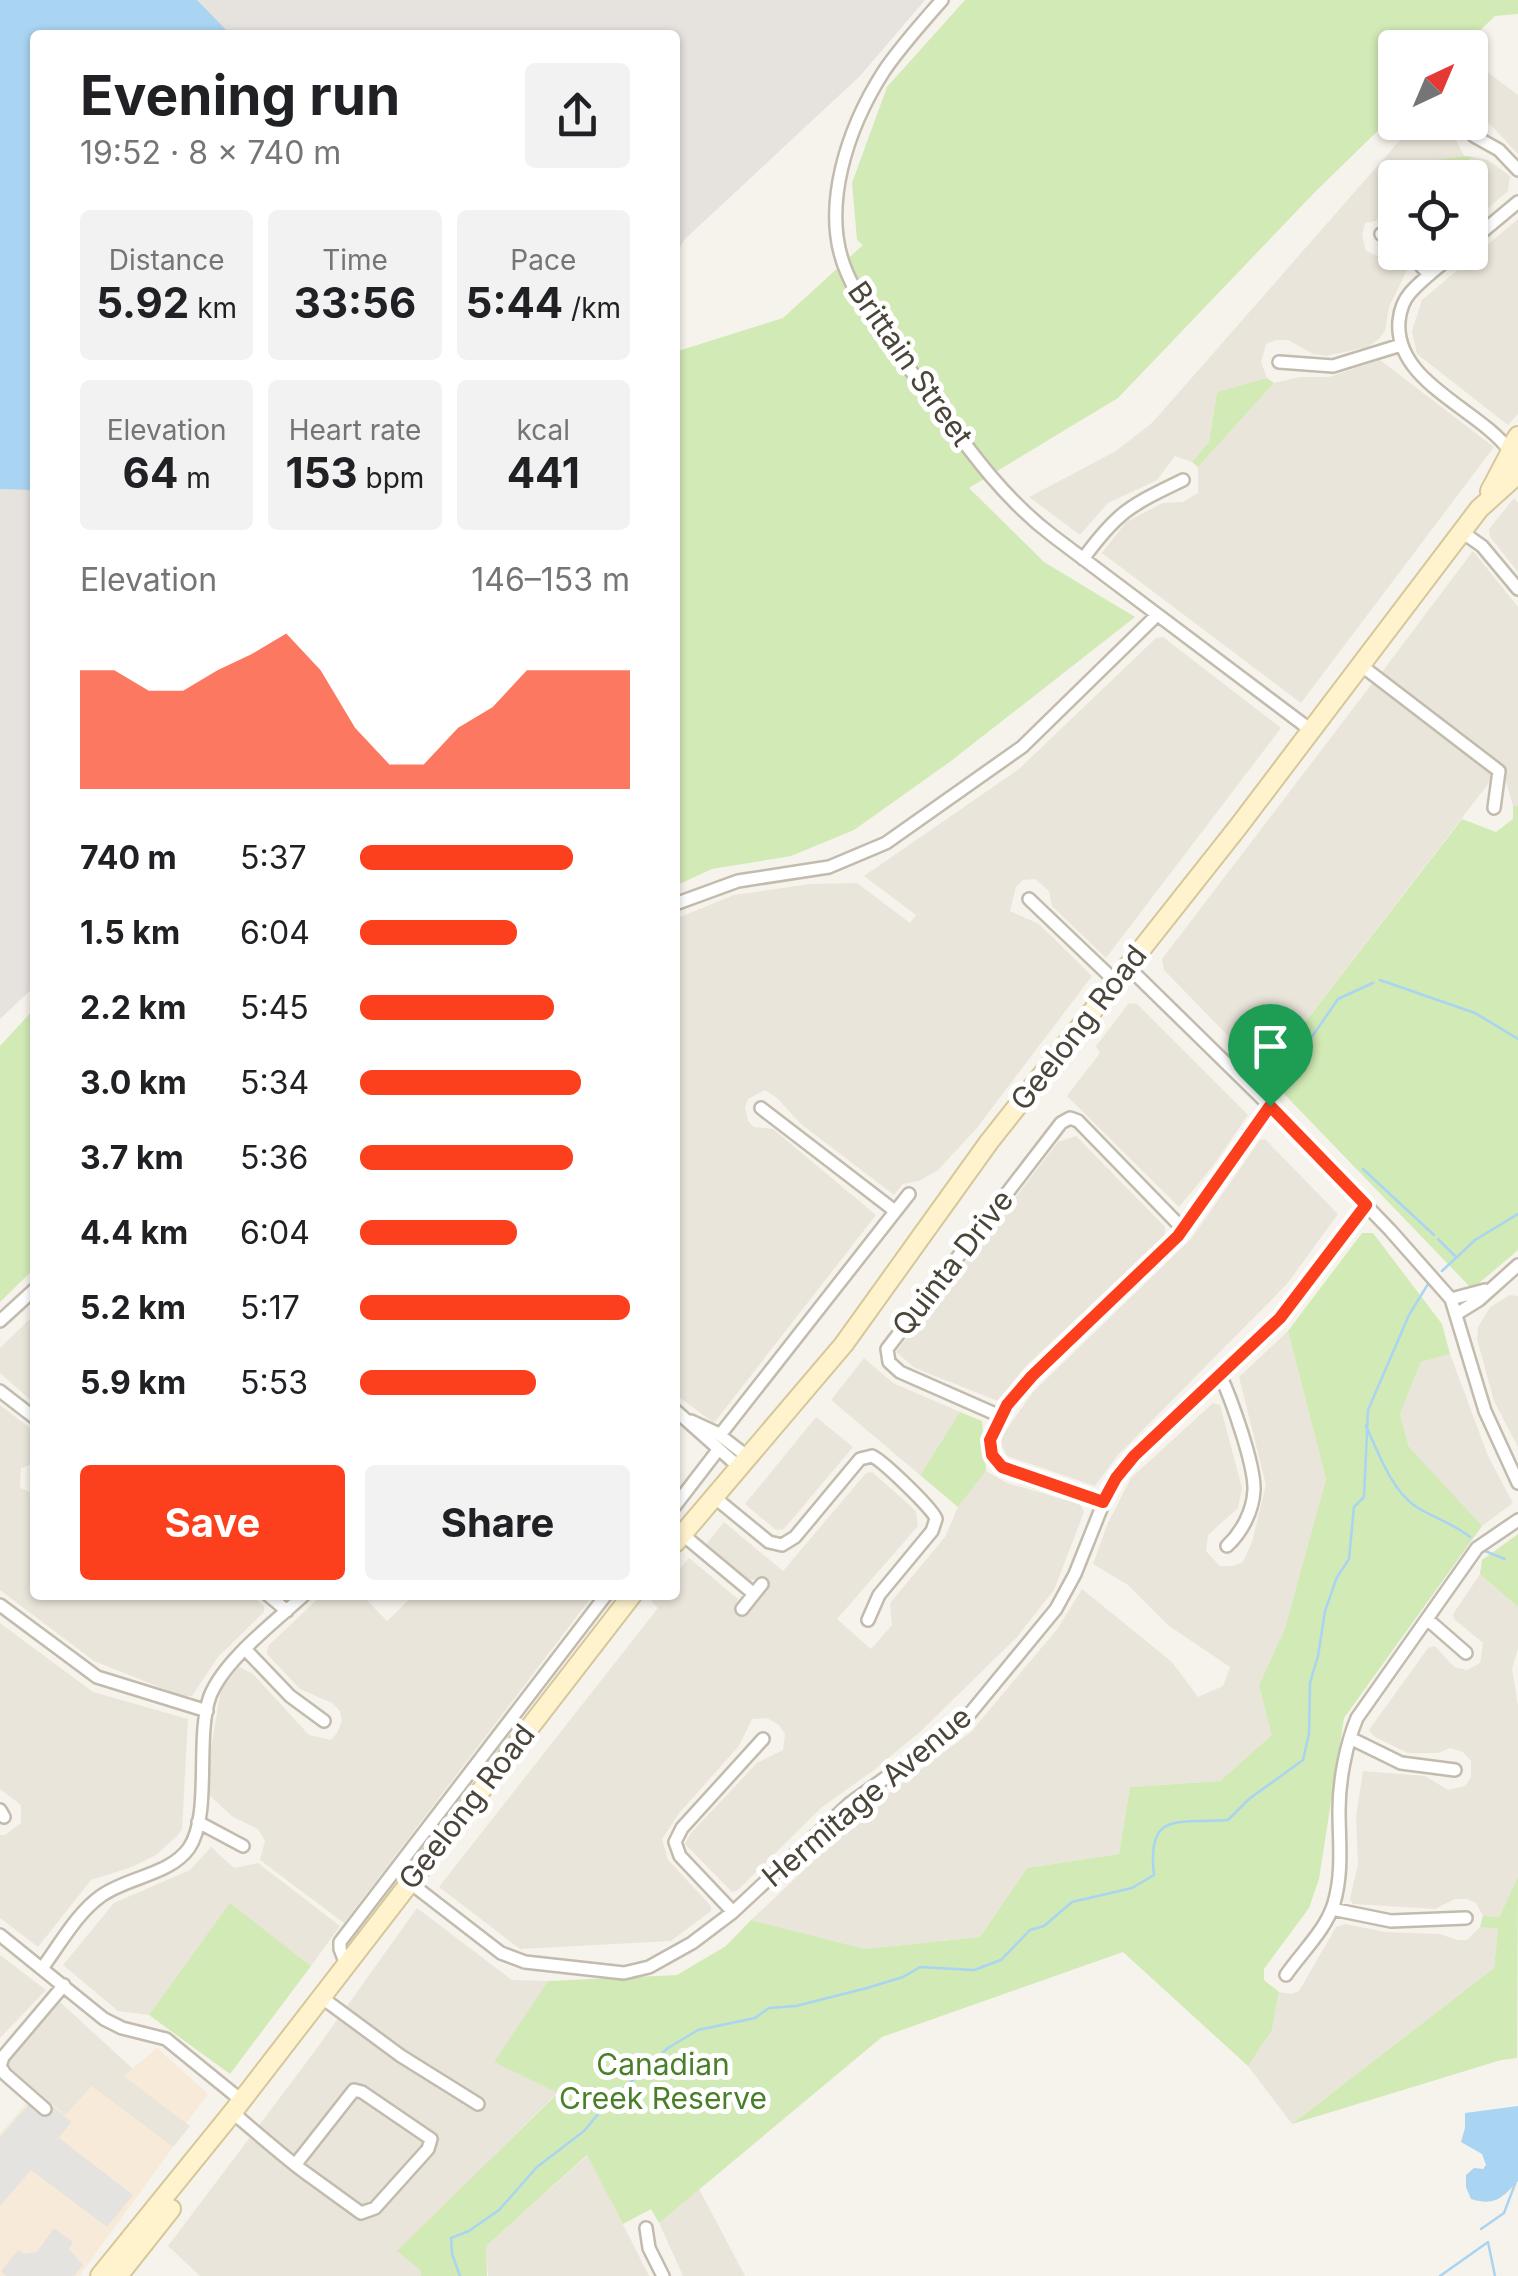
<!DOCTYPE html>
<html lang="en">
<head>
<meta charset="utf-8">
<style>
  body { margin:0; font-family:Inter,sans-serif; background:#f2f2f2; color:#202124; height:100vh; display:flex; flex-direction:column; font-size:38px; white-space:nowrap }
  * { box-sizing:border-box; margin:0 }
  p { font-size:32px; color:#757577 }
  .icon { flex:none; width:55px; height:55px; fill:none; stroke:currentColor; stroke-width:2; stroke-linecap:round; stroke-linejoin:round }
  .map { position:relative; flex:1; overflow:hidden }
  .panel { position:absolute; left:30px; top:30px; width:650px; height:1570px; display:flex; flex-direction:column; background:#fff; border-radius:10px; box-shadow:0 2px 8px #0004 }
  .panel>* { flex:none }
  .needle { width:65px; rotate:44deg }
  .tools { position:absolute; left:1378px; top:30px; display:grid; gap:20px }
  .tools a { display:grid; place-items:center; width:110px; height:110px; border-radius:10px; background:#fff; box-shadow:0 2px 8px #0004; font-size:50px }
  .pin { position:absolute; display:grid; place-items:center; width:85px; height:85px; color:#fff; margin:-102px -42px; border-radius:50% 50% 50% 0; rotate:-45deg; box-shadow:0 0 10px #0007 }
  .pin .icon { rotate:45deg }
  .round { display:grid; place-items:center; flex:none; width:105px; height:105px; border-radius:10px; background:#f2f2f2 }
  .overview { display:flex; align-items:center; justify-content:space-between; height:170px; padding:0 50px }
  h1 { font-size:55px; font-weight:700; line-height:75px }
  .figures { display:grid; grid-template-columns:repeat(3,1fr); gap:15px; height:170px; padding:10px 50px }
  .figures div { display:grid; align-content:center; border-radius:10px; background:#f2f2f2; text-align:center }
  .figures b { font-size:42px; font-weight:700 }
  .figures small { font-size:28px; font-weight:400 }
  .figures p { font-size:28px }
  .chart { height:280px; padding:20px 50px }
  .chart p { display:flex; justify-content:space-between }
  .chart svg { width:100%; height:180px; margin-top:10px; fill:#fc3f1d; opacity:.7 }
  .button { display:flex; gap:20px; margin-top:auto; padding:20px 50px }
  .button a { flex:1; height:115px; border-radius:10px; background:#fc3f1d; color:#fff; font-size:40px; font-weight:700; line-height:115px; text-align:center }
  .button a+a { background:#f2f2f2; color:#202124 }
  ul { padding:0 50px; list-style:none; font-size:32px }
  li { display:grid; grid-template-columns:160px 120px 1fr; align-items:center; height:75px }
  li i { height:25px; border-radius:12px; background:#fc3f1d }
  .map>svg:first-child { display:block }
</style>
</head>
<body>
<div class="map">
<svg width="1518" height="2276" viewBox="0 0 1518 2276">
  <rect width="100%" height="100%" fill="#f6f3ec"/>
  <path fill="#eae5da" d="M1470 59 1518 95V154L1489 123 1480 119 1470 120Z
    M1415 123H1463L1456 140 1464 156 1391 167 1390 218 1365 223 1362 235 1366 251 1408 268 1389 307 1385 331 1379 339 1367 347 1326 356 1313 354 1288 340H1276L1266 344 1261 362 1267 378 1217 392 1209 442 1192 462 1175 456 1157 480 1108 503 1080 535 1029 497 1116 451 1153 422Z
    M1473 157 1488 160 1510 176 1508 191 1470 224V178H1442Z
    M1518 219V414L1508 425 1417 354 1412 331 1422 300Z
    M1380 360 1494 447 1301 703 1102 553 1126 522 1163 503 1183 502 1198 493V467L1274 383 1300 377H1329Z
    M1514 498 1518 503V572L1490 537 1489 529Z
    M1473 551 1518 607V806H1513L1502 767 1382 672Z
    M1163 637 1281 728 1106 958 1052 906 1049 891 1035 879 1023 880 1016 887 1010 911 1039 924 1092 976 976 1129 938 1170 919 1181 903 1184 894 1195 801 1124 777 1098 765 1090 748 1099 745 1107 748 1121 754 1127 773 1129 876 1215 714 1423 675 1394V919L734 895 810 884 857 883 910 923 916 915 864 876 1019 769 1156 638Z
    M1374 681 1495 775 1265 1074 1164 970 1162 959Z
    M1129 1003 1137 1004 1248 1115 1213 1166 1179 1207 1067 1096 1100 1053 1096 1046Z
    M1076 1136 1165 1227V1235L1025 1367 998 1401 915 1368 896 1352 1058 1142Z
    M1265 1139 1338 1214 1287 1284 1118 1455 1095 1486 1007 1456 1002 1446V1436L1033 1392 1191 1239 1260 1140Z
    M1510 1295 1518 1296V1447L1494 1401 1477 1339 1478 1327 1490 1307Z
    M35 1314V1404L0 1373V1348Z
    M1288 1331 1326 1479 1285 1628 1259 1685 1273 1735 1220 1781 1130 1787 1119 1854 1027 1868 980 1937 865 1949 751 1920 874 1804 971 1732 1058 1628 1082 1589 1172 1662 1198 1697 1223 1686 1230 1667 1169 1626 1128 1585 1093 1564 1108 1523 1131 1478 1213 1403 1220 1405 1242 1488 1238 1508 1208 1535 1206 1551 1220 1566H1233L1243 1562 1252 1542 1266 1485 1239 1377Z
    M1450 1354 1488 1456 1513 1503 1482 1526 1412 1457 1400 1414 1421 1362Z
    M864 1358 893 1383 960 1412 920 1475 831 1400Z
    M0 1405 35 1432V1463L21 1468 20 1488 35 1494V1595H251L264 1606V1612L218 1657 192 1696H182L94 1661 0 1590Z
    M816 1417 853 1447 784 1529 776 1530 745 1504Z
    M986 1471 1007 1483 1080 1504 1084 1512 1054 1590 1016 1638 921 1731 874 1770 822 1807 738 1890 732 1892 685 1844 691 1833 757 1763 783 1750 785 1734 779 1725 767 1718 752 1719 739 1746 680 1812 662 1839 668 1860 711 1906V1911L671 1941 520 1949 439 1887 658 1608 651 1601 656 1595H675V1574L689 1558 738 1599 736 1604 745 1611 767 1587 758 1579 747 1581 705 1546 724 1522 783 1571 866 1473 872 1472 916 1511 918 1526 837 1619 871 1649 892 1625 890 1603 945 1537 958 1507Z
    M1480 1574 1518 1607V1648L1512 1669 1518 1706V1877L1499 1917 1483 1916 1476 1903 1467 1899H1455L1435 1909 1353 1904 1350 1899 1358 1864 1356 1817 1363 1771 1425 1776 1448 1790 1465 1786 1471 1777V1761L1463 1752 1450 1748 1438 1753H1408L1375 1737 1369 1730 1428 1648 1435 1646 1454 1667 1467 1670 1480 1663 1483 1643 1454 1619 1453 1614Z
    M322 1595H362L387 1621 414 1595H593L344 1923 260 1860 265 1841 258 1829 233 1817 208 1794V1766L221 1689 239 1667 253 1674 309 1735 331 1740 337 1733 342 1721 340 1711 332 1703 300 1689 267 1654 268 1646Z
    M0 1623 93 1692 188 1719 182 1829 178 1835 156 1855 132 1867 91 1880 38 1947 0 1918V1835H5L21 1823V1805L0 1789Z
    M211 1847 234 1868 258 1863 340 1926 311 1966 230 1904 149 2015 118 2011 63 1965 114 1903 190 1870Z
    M417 1908 512 1980 548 1981 495 2062 558 2092 398 2251 420 2270 421 2276H200L168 2246 312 2055Z
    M1345 1924 1385 1932 1440 1934 1457 1940H1467L1480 1927 1498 1929 1494 1968 1292 2124 1248 2066 1272 2030 1279 1992 1291 1994 1299 1991 1336 1927Z
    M0 1955 46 1990 0 2038Z
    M60 2002 133 2069 124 2076 190 2126 173 2147 92 2087 65 2116 8 2066V2061Z
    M588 2155 649 2276H488L486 2246Z
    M699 2189 745 2276H683L659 2223Z"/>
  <path fill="#f7ead8" d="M157 2048 208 2094 186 2123 124 2076Z
    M92 2086 173 2147 79 2276H0V2134L37 2091 65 2115Z"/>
  <path fill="#e6e2dd" d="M0 0H925L860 76 685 239 675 254V35H35V986L0 1019Z"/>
  <path fill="#d2eab5" d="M965 0H1518V14L1495 16 1463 47 1395 48V114L1315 192 1118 398 969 488 1044 562 1135 617 951 761 854 830 791 856 712 869 675 886V352L783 318 863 245 857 240 852 183 887 87Z
    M1464 156 1473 157 1442 177 1395 178V221L1390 218 1391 167Z
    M1267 378 1274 383 1198 467 1192 462 1209 442 1217 392Z
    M1513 806H1518V1250L1472 1289 1265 1074 1462 819 1496 832 1513 819Z
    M35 1008V1268L0 1302V1046Z
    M1362 1233H1373L1442 1324 1450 1354 1421 1362 1400 1414 1409 1447 1482 1526 1344 1718 1319 1879 1309 1908 1264 1969V1980L1279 1992 1278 1997 1272 2030 1248 2066 1123 1952 882 2037 659 2223 651 2209 623 2224 587 2155 486 2246 487 2276H421L420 2270 397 2251 558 2093 494 2062 548 1981 677 1975 726 1946 751 1920 865 1949 980 1937 1027 1868 1119 1854 1130 1787 1220 1781 1272 1735 1259 1685 1285 1628 1326 1479 1288 1331Z
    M960 1412 982 1421 986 1471 958 1507 920 1475Z
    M1518 1534V1607L1480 1574 1482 1560Z
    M1518 1877 1517 2058 1501 2060 1292 2124 1494 1968 1498 1929 1480 1927 1483 1916 1499 1917Z
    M230 1903 311 1966 230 2074 149 2015Z"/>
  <path fill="#e5e3e0" d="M38 2094 71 2122 59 2138 133 2195 107 2227 31 2170 0 2206V2137Z
    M54 2228 73 2242 69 2249 83 2265 74 2276H6L1 2271 18 2250 24 2254 37 2252Z"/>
  <path fill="#a9d4f2" d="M0 0H197L231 35H35V337L30 343 35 359V490L0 489Z
    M1518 2106V2181C1501 2199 1495 2206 1471 2199L1466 2187V2175L1474 2168 1483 2169 1486 2165 1482 2154 1461 2142 1465 2128V2113Z"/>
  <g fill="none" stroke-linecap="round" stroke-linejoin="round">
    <path stroke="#a9d4f2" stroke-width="2.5" d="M1380 980 1475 1013 1518 1039
      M1298 1057 1338 999 1373 983
      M1363 1169 1434 1235
      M1438 1239 1455 1256
      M1442 1271 1475 1240 1518 1214
      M1366 1426C1378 1452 1391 1489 1415 1506 1433 1518 1453 1523 1470 1537
      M1485 1551 1505 1559
      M1481 2229 1504 2213 1518 2176
      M460 2276 452 2254 451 2238 469 2231 499 2210 537 2167 584 2131 605 2106 668 2048 698 2030 755 2018 769 2008 796 2006 867 1988 903 1977 920 1967 974 1970 1001 1960 1030 1930 1044 1926 1072 1902 1132 1888 1154 1875C1146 1809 1180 1824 1228 1820L1249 1799 1303 1760 1309 1734 1310 1683 1318 1656 1325 1611 1337 1577 1349 1559 1354 1507 1364 1497 1368 1410 1409 1315 1428 1284
      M1440 2276 1488 2242 1495 2276"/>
    <defs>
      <path id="street" d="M942 0C922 23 901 46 884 71 848 127 819 209 847 273 865 315 897 351 923 387 963 441 999 495 1053 536L1312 731
        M1474 136 1499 150 1518 170
        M1381 234 1395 242
        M1470 242 1518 202
        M1409 252 1429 275
        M1457 252C1441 265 1423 278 1410 293 1403 301 1400 311 1399 321 1394 382 1478 408 1510 451
        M1279 362 1333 366 1401 345
        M1462 532 1482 546 1518 589
        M1083 559C1118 511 1131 505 1183 480
        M1362 666 1499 771 1494 808
        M1029 899 1115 981
        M675 904 738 881 829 867 886 843 1022 747 1157 615
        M1127 966 1270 1106 1390 1230 1451 1299 1485 1411 1518 1483
        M761 1108 895 1211
        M1451 1299 1485 1290
        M1458 1313 1479 1300 1518 1265
        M0 1321 35 1289
        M1220 1375C1231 1398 1255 1465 1254 1490 1253 1511 1242 1532 1227 1546
        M0 1391 35 1418
        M675 1410 739 1467
        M1000 1416 900 1372 889 1362 887 1349 1061 1123 1070 1118 1078 1121 1183 1229
        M691 1421 717 1433 748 1457
        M720 1435 909 1194
        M714 1497 769 1542 782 1545 795 1537 860 1459 872 1456C883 1461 934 1510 936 1519L932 1531 879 1595 868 1620
        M1103 1502C1026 1473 940 1477 1028 1379L1174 1240 1270 1106
        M675 1506 718 1450
        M682 1534 754 1594
        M268 1595 287 1611
        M0 1605 97 1677 207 1711
        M742 1609 762 1584
        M1427 1619 1466 1653
        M246 1650 290 1696 324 1721
        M1350 1738 1401 1763 1455 1770
        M0 1810 4 1817
        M198 1822 243 1846
        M409 1882 501 1953 525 1962 624 1973 649 1967 692 1943 733 1912 849 1804 963 1722 1056 1609 1075 1574 1107 1494 1119 1473 1144 1446 1280 1317 1367 1205
        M1332 1909 1391 1921 1466 1918
        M733 1912 680 1856 675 1842 682 1828 763 1739
        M0 1935 104 2019 122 2028 166 2039 241 2100
        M346 1964 340 1949V1942L606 1595
        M43 1967C60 1944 77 1913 101 1896 127 1877 170 1875 189 1848 212 1814 195 1738 210 1696 225 1659 275 1622 304 1595
        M1286 1975C1301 1953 1326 1930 1334 1903 1343 1872 1339 1842 1339 1810 1339 1781 1346 1744 1357 1718L1477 1548 1518 1520
        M321 1997 401 2056 478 2104
        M0 2066 3 2057 64 1985
        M0 2066 5 2074 45 2109
        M238 2117C259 2135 281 2154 303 2171L361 2213 375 2208 428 2149 431 2139 362 2092 354 2090 295 2165
        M646 2228 649 2248 663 2276"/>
      <path id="secondary" d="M1514 463 1510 449 1518 436
        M1490 491 1510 453
        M675 1543 844 1344 989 1142 1238 827 1479 509 1518 474
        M100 2276 232 2113 632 1595
        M118 2276 171 2209"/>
    </defs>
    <use href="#street" stroke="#c2bbae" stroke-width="16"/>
    <use href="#secondary" stroke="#d6c79b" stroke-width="22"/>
    <use href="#street" stroke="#fff" stroke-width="11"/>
    <use href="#secondary" stroke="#fff3cd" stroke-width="18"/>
  </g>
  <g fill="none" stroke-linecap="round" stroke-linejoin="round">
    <defs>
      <path id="route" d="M1270 1106 1366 1205 1280 1318 1134 1456 1116 1478 1103 1502 1002 1467 992 1455 990 1440 1007 1405 1032 1376 1178 1236Z"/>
    </defs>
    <use href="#route" stroke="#fff" stroke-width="20"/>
    <use href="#route" stroke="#fc3f1d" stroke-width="12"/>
  </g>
  <g text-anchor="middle" stroke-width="10" stroke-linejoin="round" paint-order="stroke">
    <g font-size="30" fill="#4b4439" stroke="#fff">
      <text transform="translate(910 364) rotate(55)" y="10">Brittain Street</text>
      <text transform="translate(1079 1028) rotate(-52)" y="10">Geelong Road</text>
      <text transform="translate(953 1263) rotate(-52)" y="10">Quinta Drive</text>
      <text transform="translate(867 1797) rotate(-40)" y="10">Hermitage Avenue</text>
      <text transform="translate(467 1807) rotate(-52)" y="10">Geelong Road</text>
    </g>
    <g font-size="30" fill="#4a7f2a" stroke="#fff">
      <text x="663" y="2075">Canadian<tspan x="663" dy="34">Creek Reserve</tspan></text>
    </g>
  </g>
</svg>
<div class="tools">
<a><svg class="needle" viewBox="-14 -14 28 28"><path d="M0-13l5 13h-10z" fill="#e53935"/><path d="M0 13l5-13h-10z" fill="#757577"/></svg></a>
<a><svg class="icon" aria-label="locate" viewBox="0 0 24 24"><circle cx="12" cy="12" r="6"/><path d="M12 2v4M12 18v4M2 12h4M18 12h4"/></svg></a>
</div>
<div class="pin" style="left:1270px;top:1106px;background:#1e9e55"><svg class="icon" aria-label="arrive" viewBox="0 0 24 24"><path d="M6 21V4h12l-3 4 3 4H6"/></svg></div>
<section class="panel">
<div class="overview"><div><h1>Evening run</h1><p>19:52 · 8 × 740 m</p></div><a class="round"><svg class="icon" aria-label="share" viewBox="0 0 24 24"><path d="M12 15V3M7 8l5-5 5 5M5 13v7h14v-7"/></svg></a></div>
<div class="figures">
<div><p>Distance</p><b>5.92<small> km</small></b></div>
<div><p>Time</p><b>33:56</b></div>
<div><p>Pace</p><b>5:44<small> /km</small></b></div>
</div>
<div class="figures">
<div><p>Elevation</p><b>64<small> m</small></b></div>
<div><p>Heart rate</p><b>153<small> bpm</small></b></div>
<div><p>kcal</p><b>441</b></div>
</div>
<div class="chart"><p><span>Elevation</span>146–153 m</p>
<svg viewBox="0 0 160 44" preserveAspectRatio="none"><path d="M0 44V15L10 15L20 20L30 20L40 15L50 11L60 6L70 15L80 29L90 38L100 38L110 29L120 24L130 15L140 15L150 15L160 15V44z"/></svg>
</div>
<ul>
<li><b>740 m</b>5:37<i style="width:79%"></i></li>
<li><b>1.5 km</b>6:04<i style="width:58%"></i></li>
<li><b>2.2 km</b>5:45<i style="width:72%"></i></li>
<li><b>3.0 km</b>5:34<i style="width:82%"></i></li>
<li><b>3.7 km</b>5:36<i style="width:79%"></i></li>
<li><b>4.4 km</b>6:04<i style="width:58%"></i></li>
<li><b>5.2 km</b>5:17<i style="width:100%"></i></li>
<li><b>5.9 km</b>5:53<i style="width:65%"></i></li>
</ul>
<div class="button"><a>Save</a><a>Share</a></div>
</section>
</div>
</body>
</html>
